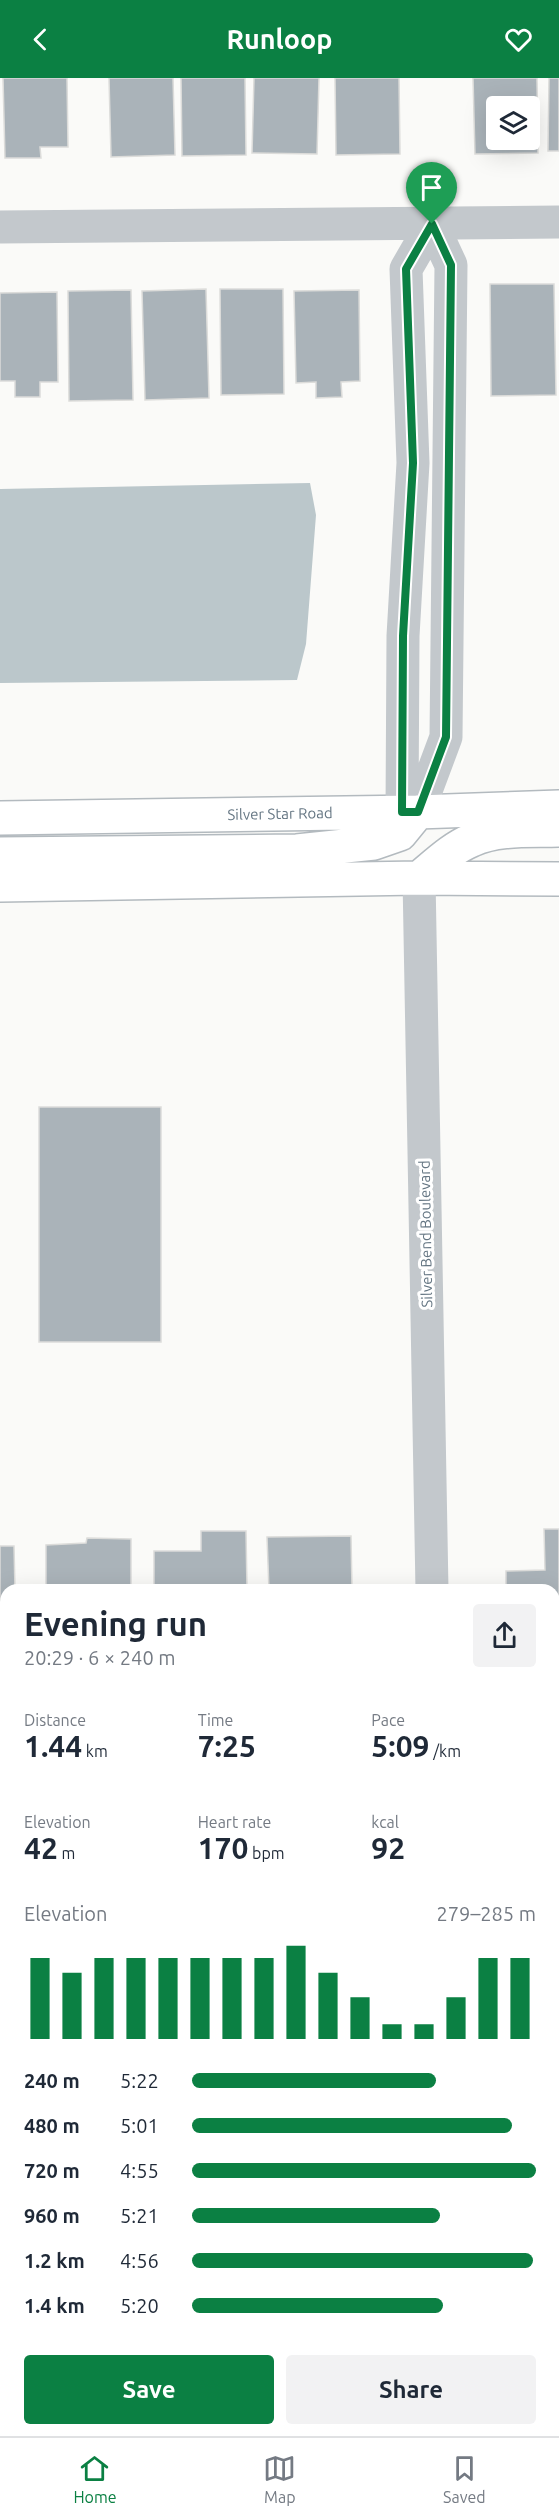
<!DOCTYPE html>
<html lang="en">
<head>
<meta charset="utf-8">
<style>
  body { margin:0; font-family:Ubuntu,sans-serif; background:#f2f2f3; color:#1f2937; height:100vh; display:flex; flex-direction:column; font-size:22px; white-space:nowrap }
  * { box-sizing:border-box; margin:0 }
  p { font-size:20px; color:#747a83 }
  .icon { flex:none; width:33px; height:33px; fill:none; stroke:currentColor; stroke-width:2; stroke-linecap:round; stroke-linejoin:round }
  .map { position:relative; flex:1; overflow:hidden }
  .panel { position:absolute; left:0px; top:1506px; width:560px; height:852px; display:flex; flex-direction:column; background:#fff; border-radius:18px 18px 0 0; box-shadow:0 6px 24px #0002 }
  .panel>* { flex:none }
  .controls { position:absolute; left:486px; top:18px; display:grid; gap:12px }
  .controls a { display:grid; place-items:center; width:54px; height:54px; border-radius:6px; background:#fff; box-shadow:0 6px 24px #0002; font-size:30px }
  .pin { position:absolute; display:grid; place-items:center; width:51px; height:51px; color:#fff; margin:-62px -26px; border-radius:50% 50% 50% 0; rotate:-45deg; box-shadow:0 0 6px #0007 }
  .pin .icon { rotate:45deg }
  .round { display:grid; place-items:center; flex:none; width:63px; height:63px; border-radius:6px; background:#f2f2f3 }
  .overview { display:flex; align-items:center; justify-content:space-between; height:102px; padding:0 24px }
  h1 { font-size:33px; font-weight:700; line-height:45px }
  .metrics { display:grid; grid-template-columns:repeat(3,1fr); gap:9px; height:102px; padding:6px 24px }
  .metrics div { display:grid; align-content:center }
  .metrics b { font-size:30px; font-weight:700 }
  .metrics small { font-size:16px; font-weight:400 }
  .metrics p { font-size:16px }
  .chart { height:168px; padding:12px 24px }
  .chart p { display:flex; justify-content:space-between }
  .chart svg { width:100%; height:108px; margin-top:6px; stroke:#0b8043; stroke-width:6 }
  .action { display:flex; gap:12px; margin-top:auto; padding:12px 24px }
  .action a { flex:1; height:69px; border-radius:6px; background:#0b8043; color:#fff; font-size:24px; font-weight:700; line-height:69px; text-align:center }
  .action a+a { background:#f2f2f3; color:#1f2937 }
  ul { padding:0 24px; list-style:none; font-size:20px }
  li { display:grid; grid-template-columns:96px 72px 1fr; align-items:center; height:45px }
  li i { height:15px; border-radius:8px; background:#0b8043 }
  header { display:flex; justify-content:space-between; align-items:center; height:78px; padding:0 24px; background:#0b8043; color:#fff; font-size:27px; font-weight:700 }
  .dock { display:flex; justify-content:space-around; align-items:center; height:84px; border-top:2px solid #e0e1e3; background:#fff; font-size:16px; color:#747a83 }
  .dock a { display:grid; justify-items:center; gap:3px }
  .dock .selected { color:#0b8043 }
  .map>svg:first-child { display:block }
</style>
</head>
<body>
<header><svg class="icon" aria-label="back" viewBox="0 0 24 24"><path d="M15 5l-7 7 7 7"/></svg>Runloop<svg class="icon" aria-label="heart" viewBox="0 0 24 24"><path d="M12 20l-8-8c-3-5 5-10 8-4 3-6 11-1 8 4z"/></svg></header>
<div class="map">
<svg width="559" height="2358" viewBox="0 0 559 2358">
  <rect width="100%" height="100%" fill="#fafaf8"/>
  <path fill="#bbc7cb" d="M310 405 316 437 306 566 297 602 0 605V411Z
    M1 1898H6V2311L0 2310Z"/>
  <path fill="#aab3b9" stroke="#dcdcda" stroke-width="1.5" fill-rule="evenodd" d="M3 0H67L68 69H40L41 80H5Z
    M109 0H173L175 77 111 79Z
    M181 0H245L246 77 182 78Z
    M254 0H319L317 76 252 75Z
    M335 0H399L400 76 336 77Z
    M473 0H537L538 75 475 76ZM496 28H530V62H496Z
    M549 0H559V73H548Z
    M490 206H554L556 317 491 318Z
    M206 211 209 320 145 322 142 213Z
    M220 211H283L284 316 221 317Z
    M131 212 133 322 69 323 68 213Z
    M359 212 360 303 341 304 342 319 316 320V304L296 305 294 213Z
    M57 214 58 304H40V319H15V303H0V215Z
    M39 1029H161V1264H39Z
    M544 1451H559V1542H554V1512H506V1493L545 1492Z
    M201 1453H246L247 1512H154V1473H201Z
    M351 1458 352 1512H269L267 1459Z
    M87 1460 131 1461V1512H46V1467L86 1465Z
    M0 1468H14L15 1512H6V1524H0Z
    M4 1740H6V1777H4Z
    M554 1854H559V1934H554Z
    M554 1976H559V2061H554Z
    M557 2211H559V2290Z"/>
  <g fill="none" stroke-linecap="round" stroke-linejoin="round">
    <defs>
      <path id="secondary" d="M0 740 418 734 559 729
        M0 776 297 773 374 765 400 756 418 734
        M419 800C435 787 452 770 472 762 498 750 531 753 559 752
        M0 807 419 800 559 801"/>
    </defs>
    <use href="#secondary" stroke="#b3babf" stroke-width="36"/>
    <path stroke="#c3c8cc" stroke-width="33" d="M0 149 559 144
      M402 734 403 558 413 385 406 191 432 146
      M418 734 446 659 451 187 432 146
      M419 800 432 1512
      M554 1617H559
      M0 1626H6
      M554 2140H559"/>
    <use href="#secondary" stroke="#fff" stroke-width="33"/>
  </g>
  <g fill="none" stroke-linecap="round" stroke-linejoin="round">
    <defs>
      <path id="route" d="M432 146 451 187 446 659 418 734H402L403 558 413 385 406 191Z"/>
    </defs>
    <use href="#route" stroke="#fff" stroke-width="12"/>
    <use href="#route" stroke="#0b8043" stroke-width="8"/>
  </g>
  <g text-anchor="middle" stroke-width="6" stroke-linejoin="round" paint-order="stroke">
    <g font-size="15" fill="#657683" stroke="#fff">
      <text transform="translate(280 736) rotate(-1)" y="5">Silver Star Road</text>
      <text transform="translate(426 1156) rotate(-91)" y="5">Silver Bend Boulevard</text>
    </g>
  </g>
</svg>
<div class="controls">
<a><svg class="icon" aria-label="layers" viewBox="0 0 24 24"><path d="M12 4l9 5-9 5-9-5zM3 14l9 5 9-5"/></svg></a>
</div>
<div class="pin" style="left:432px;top:146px;background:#1e9e55"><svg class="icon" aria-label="arrive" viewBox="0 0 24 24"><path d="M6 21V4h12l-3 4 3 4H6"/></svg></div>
<section class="panel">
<div class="overview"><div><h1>Evening run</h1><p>20:29 · 6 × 240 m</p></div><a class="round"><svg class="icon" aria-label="share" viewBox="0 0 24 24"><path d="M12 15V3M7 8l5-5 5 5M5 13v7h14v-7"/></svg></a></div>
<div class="metrics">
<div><p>Distance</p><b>1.44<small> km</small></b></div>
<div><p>Time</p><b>7:25</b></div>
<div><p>Pace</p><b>5:09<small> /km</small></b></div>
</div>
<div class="metrics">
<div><p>Elevation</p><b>42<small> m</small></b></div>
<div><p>Heart rate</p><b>170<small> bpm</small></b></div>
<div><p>kcal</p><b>92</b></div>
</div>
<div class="chart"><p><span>Elevation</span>279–285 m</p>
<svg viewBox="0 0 160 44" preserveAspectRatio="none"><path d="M5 44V11M15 44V17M25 44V11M35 44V11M45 44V11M55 44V11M65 44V11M75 44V11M85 44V6M95 44V17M105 44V27M115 44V38M125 44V38M135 44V27M145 44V11M155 44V11"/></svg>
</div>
<ul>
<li><b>240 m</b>5:22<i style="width:71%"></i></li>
<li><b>480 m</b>5:01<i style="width:93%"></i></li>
<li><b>720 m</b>4:55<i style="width:100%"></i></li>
<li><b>960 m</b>5:21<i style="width:72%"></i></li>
<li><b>1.2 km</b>4:56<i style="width:99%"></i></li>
<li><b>1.4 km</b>5:20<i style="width:73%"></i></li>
</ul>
<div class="action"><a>Save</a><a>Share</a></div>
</section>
</div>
<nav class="dock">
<a class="selected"><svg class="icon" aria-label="home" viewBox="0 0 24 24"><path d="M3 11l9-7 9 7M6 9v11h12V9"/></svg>Home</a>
<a><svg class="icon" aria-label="map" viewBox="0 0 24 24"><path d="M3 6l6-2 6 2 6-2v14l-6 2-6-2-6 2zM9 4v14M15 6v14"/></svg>Map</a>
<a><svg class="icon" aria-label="saved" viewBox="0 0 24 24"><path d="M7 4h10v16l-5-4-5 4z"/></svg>Saved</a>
</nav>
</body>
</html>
